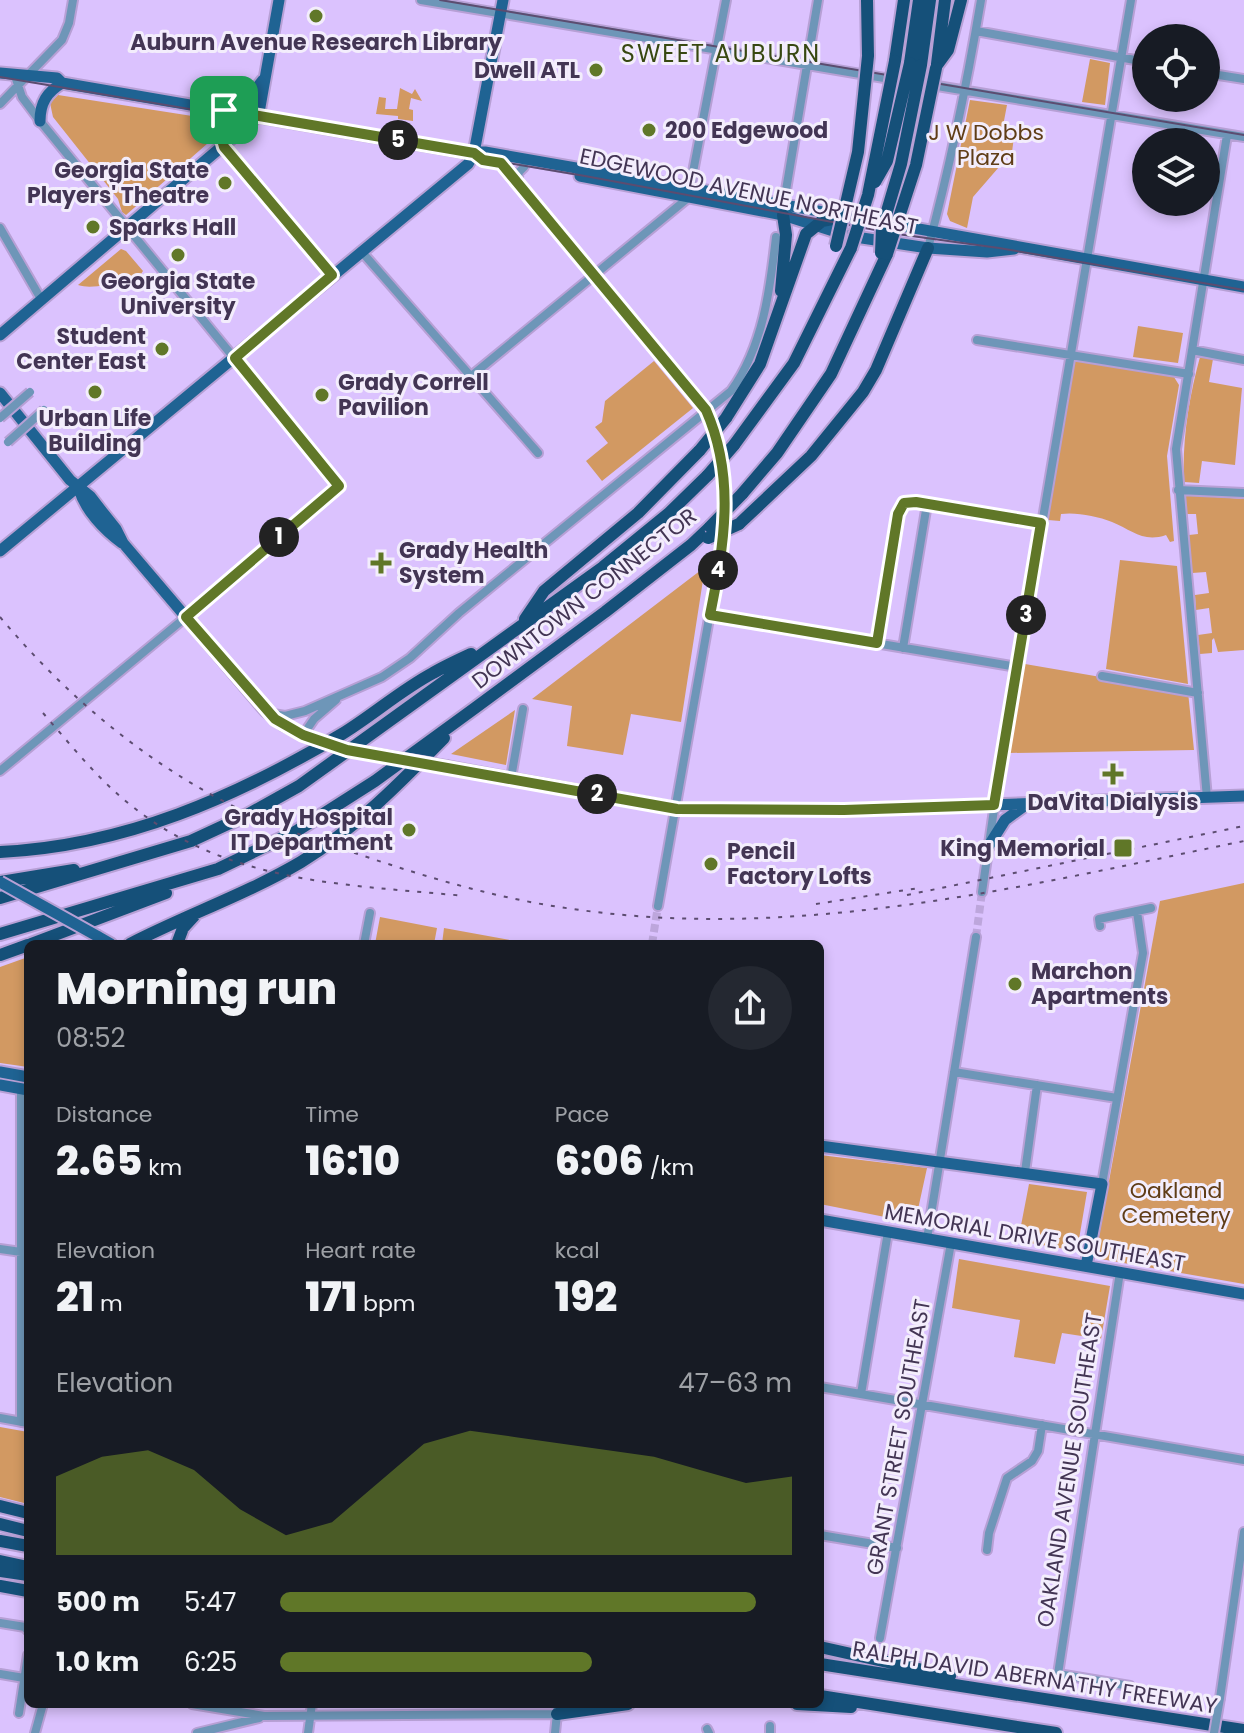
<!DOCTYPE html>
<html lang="en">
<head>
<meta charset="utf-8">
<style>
  body { margin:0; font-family:Poppins,sans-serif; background:#242831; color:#f1f3f6; height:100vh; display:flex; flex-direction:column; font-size:30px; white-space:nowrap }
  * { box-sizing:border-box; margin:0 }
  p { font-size:26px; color:#9ea1a6 }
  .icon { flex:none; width:44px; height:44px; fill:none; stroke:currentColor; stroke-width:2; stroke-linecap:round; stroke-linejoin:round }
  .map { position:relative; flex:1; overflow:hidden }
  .panel { position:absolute; left:24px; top:940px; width:800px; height:768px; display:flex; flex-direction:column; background:#171b24; border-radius:12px; box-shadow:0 4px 12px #0003 }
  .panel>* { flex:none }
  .tools { position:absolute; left:1132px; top:24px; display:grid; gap:16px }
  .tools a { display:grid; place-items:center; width:88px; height:88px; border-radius:50%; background:#171b24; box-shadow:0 4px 12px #0003; font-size:40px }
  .pin { position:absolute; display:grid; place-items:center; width:68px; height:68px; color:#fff; margin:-34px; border-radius:16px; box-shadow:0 4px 12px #0006 }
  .km { position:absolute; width:40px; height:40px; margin:-20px; border-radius:50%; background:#222; color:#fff; font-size:22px; line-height:40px; text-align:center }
  .round { display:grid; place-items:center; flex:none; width:84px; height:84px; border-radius:42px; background:#242831 }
  .headline { display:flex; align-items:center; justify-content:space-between; height:136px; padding:0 32px }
  h1 { font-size:44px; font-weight:800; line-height:60px }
  .figures { display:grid; grid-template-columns:repeat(3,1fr); gap:12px; height:136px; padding:8px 32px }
  .figures div { display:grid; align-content:center }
  .figures b { font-size:40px; font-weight:800 }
  .figures small { font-size:22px; font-weight:400 }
  .figures p { font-size:22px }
  .chart { height:224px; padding:16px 32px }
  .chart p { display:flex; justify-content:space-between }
  .chart svg { width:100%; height:144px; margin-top:8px; fill:#607728; opacity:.7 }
  ul { padding:0 32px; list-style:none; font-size:26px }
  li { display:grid; grid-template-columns:128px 96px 1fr; align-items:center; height:60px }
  li i { height:20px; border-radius:10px; background:#607728 }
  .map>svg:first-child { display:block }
</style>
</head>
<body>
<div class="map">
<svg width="1244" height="1733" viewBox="0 0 1244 1733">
  <rect width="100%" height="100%" fill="#dbc2fe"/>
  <path fill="#d29962" d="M1090 59 1110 63 1105 105 1082 102Z
    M400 88 412 94 415 89 422 101 411 98 409 109 413 110V121L398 119V116L376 114 379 97 386 98 385 109H397Z
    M58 95 205 118 211 121 216 136 126 215 122 212 118 199 53 117 50 103Z
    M970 100 1007 105 1003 126 1009 136 1014 137 1012 152 973 197 967 228 950 221 947 214Z
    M121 249 126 251 143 271 141 274 137 273 126 283C109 282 94 290 78 285Z
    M1138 326 1183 333 1178 363 1133 357Z
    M1200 357 1213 359 1209 382 1242 388 1235 465 1202 461 1199 483 1184 482C1182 440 1189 397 1200 357Z
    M1074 360 1174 377 1179 385 1167 456 1174 541 1170 542 1166 535C1143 543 1132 530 1112 522 1097 516 1076 512 1061 514L1060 521 1048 520Z
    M654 361 693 408 602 481 586 461 608 443 595 427 602 422 605 401Z
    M1187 495 1244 499V650L1218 652 1214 638 1212 640V653L1200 654 1198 635 1212 633 1209 608 1196 610 1195 595 1209 593 1206 572 1192 573 1189 535 1198 534 1196 514H1187L1185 497Z
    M1120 560 1177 566 1188 684 1106 669Z
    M705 567 681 722 631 714 623 755 567 746 572 706 532 699Z
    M1025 664 1188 692 1194 750 1009 753Z
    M515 710 506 765 451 754Z
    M1244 883V1284L1095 1258 1160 901Z
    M380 917 437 928 434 944H375Z
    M444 928 515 941V944H442Z
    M28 957V1067L0 1063V967Z
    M820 1155 927 1168 915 1223 820 1204Z
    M1029 1184 1087 1192 1077 1251 1018 1241Z
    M959 1259 1110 1286 1101 1339 1062 1333 1055 1364 1014 1357 1020 1320 952 1308Z
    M0 1427 28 1432V1504L0 1497Z"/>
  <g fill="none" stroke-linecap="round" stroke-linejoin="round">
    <path stroke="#bda6dc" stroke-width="8" stroke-dasharray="8 4" stroke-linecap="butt" d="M976 937 982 892
      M652 944 658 906"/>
    <defs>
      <path id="minor" d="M421 0 896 80
        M976 31 1146 62
        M1206 73 1244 79
        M913 82 1244 137
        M0 104 62 40 69 23 73 0
        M224 147 332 275
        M501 163 706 410C723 449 727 486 725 528L658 906
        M517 181 519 172 524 167
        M783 208 818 0
        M0 228 41 299
        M928 248C950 167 967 83 981 0
        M361 251 538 453
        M977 340 1189 374
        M1192 350 1244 360
        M470 377 688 198 726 0
        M1178 490 1244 493
        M927 504 1041 523
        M710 615 1017 667
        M877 643 899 510 907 502 927 504 903 648
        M1102 676 1198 693
        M273 714 285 716 305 711 382 677 410 658 459 613 731 391C763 347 770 290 776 237
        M303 735 314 719 336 700
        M0 771 186 617 339 486 40 121 22 97 15 76
        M511 778 523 709
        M1207 798 1176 449 1227 135
        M982 892 997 789 1131 0
        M1100 926 1099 919 1151 908
        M364 944 370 913
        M954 1072 1117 1098
        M1025 1172 1037 1085
        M1102 1184 1143 953 1137 912
        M927 1239 976 937
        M0 1249 28 1253
        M1120 1272 1058 1674 1130 1686
        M820 1387 1244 1460
        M861 1394 888 1232
        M0 1418 28 1423
        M21 1422V1088
        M820 1535 897 1548
        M987 1550 989 1533 1007 1478 1032 1461 1038 1451 1042 1425
        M0 1623 25 1627 28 1631
        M880 1638 951 1243
        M0 1674 24 1678
        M1220 1698 1244 1532
        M192 1704 264 1716 557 1714
        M19 1713 28 1655
        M770 1726V1733
        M707 1729 709 1733
        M35 1733 43 1704
        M197 1733 259 1718
        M308 1733 312 1704
        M555 1733 558 1704"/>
      <path id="major" d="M0 73 57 78 62 83 459 151 485 152 633 178 1244 287
        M213 108 220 127 224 147
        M229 109 244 104 263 80
        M40 121C40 103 47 92 62 83
        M580 176 783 215 849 236 928 248 987 252 1014 249
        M0 335 253 120 260 107 279 0
        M0 393 70 480 90 496 104 514 116 529 123 543 265 710 284 725 314 739
        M79 489C85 510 104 530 122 543
        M0 551 468 164 474 153 503 0
        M448 767 677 809 844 810 1244 796
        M988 847 1005 820 1027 804
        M97 936 111 944
        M0 1072 28 1077
        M0 1085 28 1090
        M820 1146 1102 1184 1086 1266
        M820 1220 1244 1294"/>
      <path id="highway" d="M867 0 868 56
        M895 61 904 0
        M910 63 919 0
        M937 64 945 0
        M921 65 930 0
        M937 65 948 50 961 0
        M781 291 786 235 783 215
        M726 418 760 364 806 234 822 221 848 216
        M734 445 794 363 851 248
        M742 494 777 453 831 374 887 254
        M739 524 811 456 863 392 876 370 928 248
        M525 619 544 591 638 513 700 450
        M0 852C125 846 236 797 342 734 373 715 401 690 433 673 445 666 458 660 471 654
        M0 882 74 870
        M0 898 191 841 247 815 299 786 603 567 668 514 708 475
        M0 934 218 869 295 832 375 781 475 708 605 612 691 545 710 527
        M31 944 166 893
        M130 944C186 915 247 894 301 862 355 829 400 783 444 738
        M177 944 183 928 194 916
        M0 955 28 945
        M0 1506 28 1513
        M0 1524 28 1531
        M0 1541 28 1546
        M0 1561 28 1567
        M0 1571 28 1575
        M0 1586 28 1591
        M820 1647 950 1676
        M820 1664 1244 1730
        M820 1696 1056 1733
        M797 1704 851 1707
        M557 1714 628 1704"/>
    </defs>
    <use href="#minor" stroke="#b7a0d5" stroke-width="12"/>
    <use href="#major" stroke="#b7a0d5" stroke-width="15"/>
    <use href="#highway" stroke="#b7a0d5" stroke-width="16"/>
    <use href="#minor" stroke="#6e96b8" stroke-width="8"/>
    <use href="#major" stroke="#1f6393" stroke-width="11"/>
    <use href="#highway" stroke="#155079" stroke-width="12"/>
    <path stroke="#5c4c70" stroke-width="2" d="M440 0 1244 135
      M0 77 585 176 897 234 999 248 1244 290"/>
    <path stroke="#5c4c70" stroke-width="2" stroke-dasharray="4 8" stroke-linecap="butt" d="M0 617C68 698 149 766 245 812 282 829 320 842 358 854 429 878 499 899 573 909 799 942 1024 886 1244 841
      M43 713C70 744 96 777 128 803 227 884 343 884 465 896
      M907 895 1244 826
      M816 904 919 888"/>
    <defs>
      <path id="minor-bridge" d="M0 418 30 392
        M8 442 44 410
        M1214 1733 1220 1698"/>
      <path id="major-bridge" d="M314 739 347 750 448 767
        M0 882 97 936"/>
      <path id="highway-bridge" d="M875 182 887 161 910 63
        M836 246 858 152 868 56
        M851 248 868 195 895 61
        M881 253 882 228 901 164 921 65
        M887 254 916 165 936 68
        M700 450 726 418
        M708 475 734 445
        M710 527 742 494
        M708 538 739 524"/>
    </defs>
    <use href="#minor-bridge" stroke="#b7a0d5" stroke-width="12" stroke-linecap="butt"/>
    <use href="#major-bridge" stroke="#b7a0d5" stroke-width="15" stroke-linecap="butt"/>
    <use href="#highway-bridge" stroke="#b7a0d5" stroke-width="16" stroke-linecap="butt"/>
    <use href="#minor-bridge" stroke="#6e96b8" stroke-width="8"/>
    <use href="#major-bridge" stroke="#1f6393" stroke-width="11"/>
    <use href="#highway-bridge" stroke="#155079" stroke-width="12"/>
  </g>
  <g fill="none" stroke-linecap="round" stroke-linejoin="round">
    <defs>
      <path id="route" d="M213 108 474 153 483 160 501 163 706 410C736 478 724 545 710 615L877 643 898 514 904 503 916 502 1041 523 994 805 844 810 677 809 347 750 303 735 275 719 186 617 339 486 235 358 332 275 224 147Z"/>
    </defs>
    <use href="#route" stroke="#fff" stroke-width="16"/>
    <use href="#route" stroke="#607728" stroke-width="10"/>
  </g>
  <g fill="#607728" stroke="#f3edfc" stroke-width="3">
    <circle cx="316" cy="16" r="8"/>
    <circle cx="596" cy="70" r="8"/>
    <circle cx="649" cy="130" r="8"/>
    <circle cx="225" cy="183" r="8"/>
    <circle cx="93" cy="227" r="8"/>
    <circle cx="178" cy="255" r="8"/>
    <circle cx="162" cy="349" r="8"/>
    <circle cx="95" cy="392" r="8"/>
    <circle cx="322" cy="395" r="8"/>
    <path d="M377 551h8v8h8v8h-8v8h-8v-8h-8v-8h8z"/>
    <path d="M1109 762h8v8h8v8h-8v8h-8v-8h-8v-8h8z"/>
    <circle cx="409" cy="830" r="8"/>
    <rect x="1113" y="838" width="20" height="20" rx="4"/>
    <circle cx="711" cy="864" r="8"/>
    <circle cx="1015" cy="984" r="8"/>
  </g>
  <g text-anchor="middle" stroke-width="6" stroke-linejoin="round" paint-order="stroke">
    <g font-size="22" font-weight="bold" fill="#433554" stroke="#f3edfc" text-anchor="start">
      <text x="316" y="50" text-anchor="middle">Auburn Avenue Research Library</text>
      <text x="580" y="78" text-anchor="end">Dwell ATL</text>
      <text x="665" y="138">200 Edgewood</text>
      <text x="209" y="178" text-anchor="end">Georgia State<tspan x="209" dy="25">Players' Theatre</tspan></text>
      <text x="109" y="235">Sparks Hall</text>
      <text x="178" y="289" text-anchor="middle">Georgia State<tspan x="178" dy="25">University</tspan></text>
      <text x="146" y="344" text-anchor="end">Student<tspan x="146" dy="25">Center East</tspan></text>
      <text x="338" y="390">Grady Correll<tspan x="338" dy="25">Pavilion</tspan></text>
      <text x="95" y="426" text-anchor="middle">Urban Life<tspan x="95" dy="25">Building</tspan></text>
      <text x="399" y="558">Grady Health<tspan x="399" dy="25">System</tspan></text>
      <text x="1113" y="810" text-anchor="middle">DaVita Dialysis</text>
      <text x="393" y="825" text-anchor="end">Grady Hospital<tspan x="393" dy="25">IT Department</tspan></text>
      <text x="1105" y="856" text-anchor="end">King Memorial</text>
      <text x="727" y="859">Pencil<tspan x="727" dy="25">Factory Lofts</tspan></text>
      <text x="1031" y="979">Marchon<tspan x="1031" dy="25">Apartments</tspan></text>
    </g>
    <g font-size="22" fill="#603d17" stroke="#f3edfc">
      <text x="986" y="140">J W Dobbs<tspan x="986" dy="25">Plaza</tspan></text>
      <text x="1176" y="1198">Oakland<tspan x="1176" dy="25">Cemetery</tspan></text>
    </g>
    <g font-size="22" fill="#433554" stroke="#f3edfc">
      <text transform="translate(749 191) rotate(12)" y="8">EDGEWOOD AVENUE NORTHEAST</text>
      <text transform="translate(584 598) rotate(-38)" y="8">DOWNTOWN CONNECTOR</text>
      <text transform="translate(1035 1237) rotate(10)" y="8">MEMORIAL DRIVE SOUTHEAST</text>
      <text transform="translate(898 1437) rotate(-80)" y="8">GRANT STREET SOUTHEAST</text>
      <text transform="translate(1069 1470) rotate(-81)" y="8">OAKLAND AVENUE SOUTHEAST</text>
      <text transform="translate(1035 1677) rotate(9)" y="8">RALPH DAVID ABERNATHY FREEWAY</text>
    </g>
    <g font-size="24" letter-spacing="2" fill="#384811" stroke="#f3edfc">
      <text x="721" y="62">SWEET AUBURN</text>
    </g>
  </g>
</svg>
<div class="tools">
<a><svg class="icon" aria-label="locate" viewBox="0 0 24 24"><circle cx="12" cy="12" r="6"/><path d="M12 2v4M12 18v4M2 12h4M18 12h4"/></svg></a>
<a><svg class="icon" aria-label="layers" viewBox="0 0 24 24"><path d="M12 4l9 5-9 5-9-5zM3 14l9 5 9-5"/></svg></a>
</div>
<div class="pin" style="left:224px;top:110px;background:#1e9e55"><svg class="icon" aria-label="arrive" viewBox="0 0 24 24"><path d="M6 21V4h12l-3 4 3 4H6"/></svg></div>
<b class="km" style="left:279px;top:537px">1</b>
<b class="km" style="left:597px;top:794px">2</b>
<b class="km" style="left:1026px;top:615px">3</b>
<b class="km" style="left:718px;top:570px">4</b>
<b class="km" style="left:398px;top:140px">5</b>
<section class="panel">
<div class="headline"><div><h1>Morning run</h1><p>08:52</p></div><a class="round"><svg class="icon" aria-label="share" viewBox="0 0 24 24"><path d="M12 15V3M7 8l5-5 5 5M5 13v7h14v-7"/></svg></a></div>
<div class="figures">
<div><p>Distance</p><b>2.65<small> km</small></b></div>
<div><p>Time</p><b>16:10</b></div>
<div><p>Pace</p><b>6:06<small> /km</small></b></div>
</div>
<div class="figures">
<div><p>Elevation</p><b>21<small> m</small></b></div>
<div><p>Heart rate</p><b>171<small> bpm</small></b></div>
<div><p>kcal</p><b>192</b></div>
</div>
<div class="chart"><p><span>Elevation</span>47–63 m</p>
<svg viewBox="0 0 160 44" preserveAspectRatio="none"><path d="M0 44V20L10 14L20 12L30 18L40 30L50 38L60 34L70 22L80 10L90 6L100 8L110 10L120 12L130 14L140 18L150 22L160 20V44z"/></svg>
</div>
<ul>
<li><b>500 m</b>5:47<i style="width:93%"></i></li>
<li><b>1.0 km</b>6:25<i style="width:61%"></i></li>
</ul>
</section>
</div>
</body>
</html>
